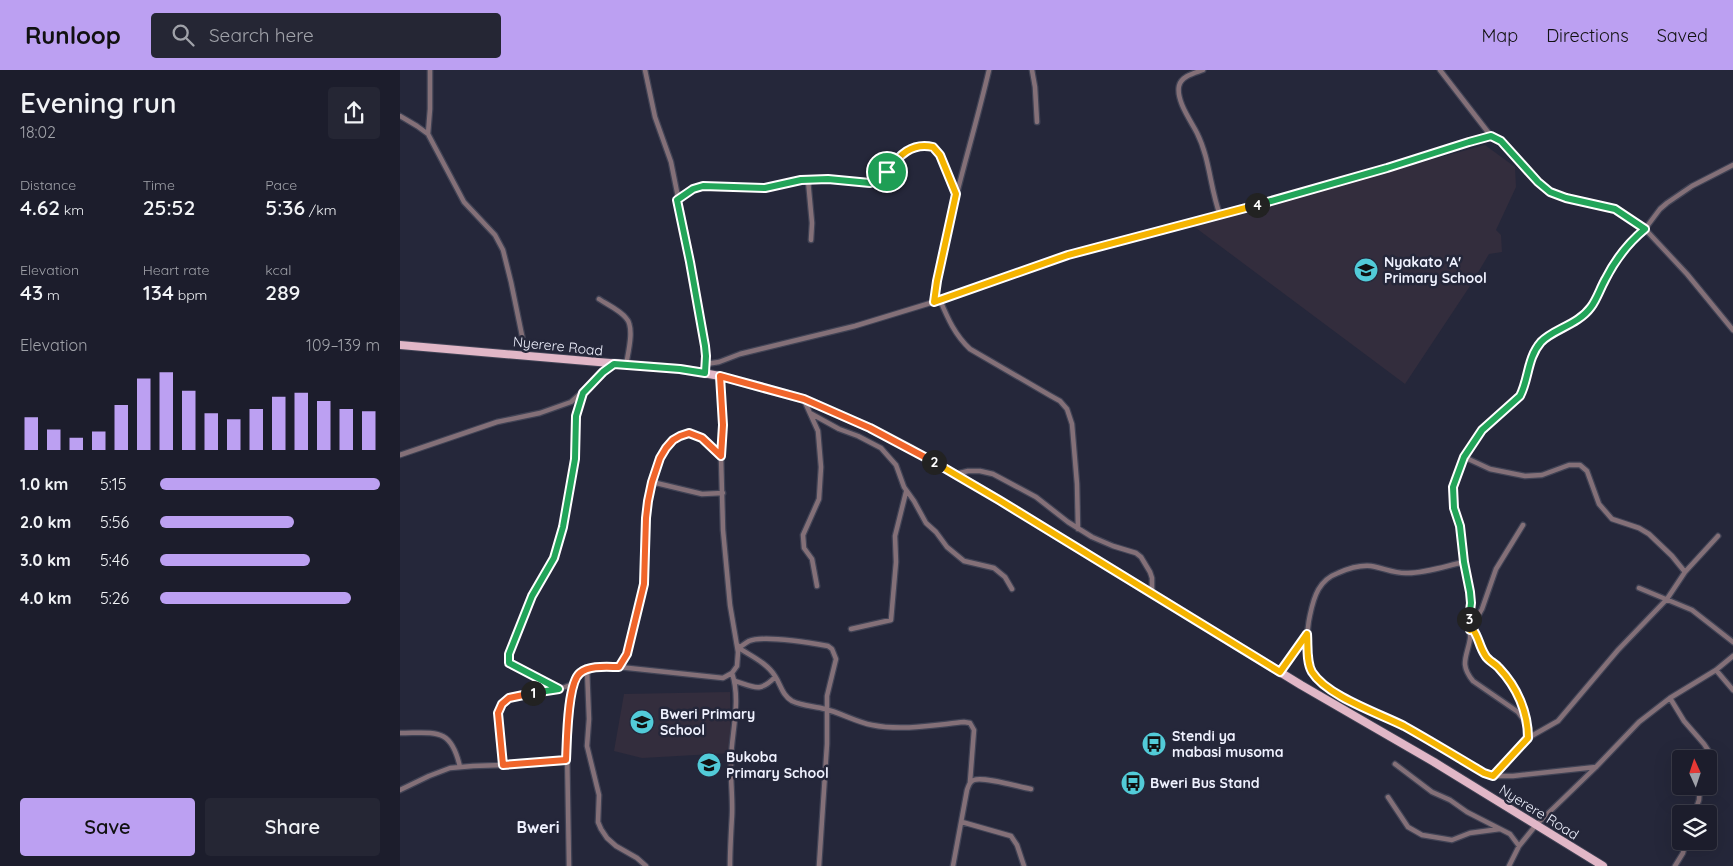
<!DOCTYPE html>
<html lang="en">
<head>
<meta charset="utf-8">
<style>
  body { margin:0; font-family:Quicksand,sans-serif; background:#252634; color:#f1f3f6; height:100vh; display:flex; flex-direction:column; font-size:19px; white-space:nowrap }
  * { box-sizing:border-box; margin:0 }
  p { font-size:16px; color:#a0a2a9 }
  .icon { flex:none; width:28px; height:28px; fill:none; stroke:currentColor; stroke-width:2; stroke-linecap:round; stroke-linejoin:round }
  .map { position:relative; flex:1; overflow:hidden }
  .panel { display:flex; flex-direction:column; background:#1c1d2c; width:400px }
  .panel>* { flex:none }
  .needle { width:32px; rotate:357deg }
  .fabs { position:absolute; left:1272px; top:680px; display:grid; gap:10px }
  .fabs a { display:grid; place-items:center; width:45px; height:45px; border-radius:5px; background:#1c1d2c; box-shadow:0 5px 20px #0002,0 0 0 1px #3a3b48; font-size:25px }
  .pin { position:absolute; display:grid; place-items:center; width:42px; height:42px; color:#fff; margin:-21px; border:2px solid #fff; border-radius:50%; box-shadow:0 1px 5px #0007 }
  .km { position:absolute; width:25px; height:25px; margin:-12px; border-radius:50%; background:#222; color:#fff; font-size:14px; line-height:25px; text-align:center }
  .round { display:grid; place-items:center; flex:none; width:52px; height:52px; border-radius:5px; background:#252634 }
  .summary { display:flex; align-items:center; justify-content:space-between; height:85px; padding:0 20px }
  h1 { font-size:28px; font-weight:600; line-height:38px }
  .figures { display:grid; grid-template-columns:repeat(3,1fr); gap:8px; height:85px; padding:5px 20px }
  .figures div { display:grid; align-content:center }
  .figures b { font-size:21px; font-weight:600 }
  .figures small { font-size:14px; font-weight:400 }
  .figures p { font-size:14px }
  .chart { height:140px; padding:10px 20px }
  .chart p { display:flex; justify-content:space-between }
  .chart svg { width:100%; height:90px; margin-top:5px; stroke:#bca0f2; stroke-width:6 }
  .primary-button { display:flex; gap:10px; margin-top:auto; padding:10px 20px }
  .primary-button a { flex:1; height:58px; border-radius:5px; background:#bca0f2; color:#111; font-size:20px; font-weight:600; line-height:58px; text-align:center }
  .primary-button a+a { background:#252634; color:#f1f3f6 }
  ul { padding:0 20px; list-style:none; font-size:16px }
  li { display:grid; grid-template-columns:80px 60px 1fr; align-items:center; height:38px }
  li i { height:12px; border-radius:6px; background:#bca0f2 }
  header { display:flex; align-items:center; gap:30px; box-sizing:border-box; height:70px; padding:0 25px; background:#bca0f2; color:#111 }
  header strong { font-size:24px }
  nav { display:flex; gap:28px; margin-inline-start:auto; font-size:18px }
  .search { width:350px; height:45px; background:#252634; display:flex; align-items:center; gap:12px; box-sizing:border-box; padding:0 18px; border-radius:5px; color:#a0a2a9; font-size:19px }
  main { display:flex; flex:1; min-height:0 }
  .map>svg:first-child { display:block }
</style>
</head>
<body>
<header>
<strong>Runloop</strong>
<div class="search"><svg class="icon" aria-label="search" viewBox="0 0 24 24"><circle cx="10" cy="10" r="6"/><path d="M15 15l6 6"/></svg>Search here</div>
<nav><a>Map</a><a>Directions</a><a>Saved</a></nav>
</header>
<main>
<section class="panel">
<div class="summary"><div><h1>Evening run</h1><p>18:02</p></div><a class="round"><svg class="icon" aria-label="share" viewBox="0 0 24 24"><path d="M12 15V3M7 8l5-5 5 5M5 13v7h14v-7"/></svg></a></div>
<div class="figures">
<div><p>Distance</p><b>4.62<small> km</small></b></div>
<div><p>Time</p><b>25:52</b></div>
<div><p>Pace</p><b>5:36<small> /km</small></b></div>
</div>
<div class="figures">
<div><p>Elevation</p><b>43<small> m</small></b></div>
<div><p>Heart rate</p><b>134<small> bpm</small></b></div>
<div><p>kcal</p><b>289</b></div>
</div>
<div class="chart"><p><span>Elevation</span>109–139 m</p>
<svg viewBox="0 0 160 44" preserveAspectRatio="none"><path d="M5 44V28M15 44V34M25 44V38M35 44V35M45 44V22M55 44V9M65 44V6M75 44V15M85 44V26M95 44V29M105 44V24M115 44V18M125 44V16M135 44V20M145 44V24M155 44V25"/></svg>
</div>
<ul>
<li><b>1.0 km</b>5:15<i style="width:100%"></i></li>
<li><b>2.0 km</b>5:56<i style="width:61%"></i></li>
<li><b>3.0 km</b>5:46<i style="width:68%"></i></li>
<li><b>4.0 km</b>5:26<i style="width:87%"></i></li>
</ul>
<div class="primary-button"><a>Save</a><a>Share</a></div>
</section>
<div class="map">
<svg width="1333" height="796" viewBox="0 0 1333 796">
  <rect width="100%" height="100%" fill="#25273a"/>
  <path fill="#332d3d" d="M1085 75 1115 97 1116 117 1096 160 1101 165 1102 182 1089 184 1070 216 1005 314 792 155Z
    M330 622 331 683 242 688 214 681 224 624Z"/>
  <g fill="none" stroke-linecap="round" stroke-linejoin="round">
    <defs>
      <path id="minor" d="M245 0 255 47 271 92 291 192 306 286 305 303
        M632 0 635 17 637 52
        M803 0C795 3 781 6 779 16 776 31 791 51 797 63 810 89 810 118 820 145
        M1040 0 1091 66
        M0 46 17 56 28 64 64 132 95 165 103 180 111 212 126 285
        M28 64 30 39V0
        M408 110 412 153 411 170
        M277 130 293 119 303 116 365 118 401 110 428 109 470 113 483 106 498 87 514 77 524 75 533 77 537 80 556 124
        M199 229C208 235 220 240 226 248 235 257 228 283 226 295
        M540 230C548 249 555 265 570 279L651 326 660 331 667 339 672 354 677 414 678 459
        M535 232C545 153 571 77 589 0
        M306 294 319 292 340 284 455 256 560 224 668 185 857 135 987 98 1069 71 1091 66 1101 71 1138 112 1150 122 1166 128 1215 139 1245 159 1287 204 1333 260
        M404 330 418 361 421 397 419 429 403 465 404 478 412 489 417 516
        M410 343 439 359 458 366 481 378 496 395 504 417 514 431 526 453 536 462 547 477 564 491 594 498 605 507 612 519
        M0 385 97 352 140 343 171 332 213 295
        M1064 387 1090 399 1125 406 1142 405 1169 395H1180L1187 401 1199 434 1212 449 1239 458 1249 464 1272 486 1285 502
        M556 404 568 401H580L593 404 636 427 668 452 692 467 713 476 736 483 741 487 750 502 752 508V522
        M252 412 302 424 323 423
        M1064 492C1046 496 1026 503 1008 503 995 504 984 498 971 496 960 495 947 499 938 503 919 510 914 526 910 545 907 558 905 589 912 601 925 625 980 643 1005 657 1032 672 1058 688 1084 703L1093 706H1113L1196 697
        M1239 518 1292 540 1333 572
        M1072 558 1078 566 1084 584 1099 598 1120 629 1125 649
        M451 559 491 550 496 492 495 466 506 422
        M1070 560 1082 539 1096 499 1123 455
        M339 576V578C351 586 367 593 375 606 381 615 382 625 392 631 402 636 414 636 425 639 441 643 456 652 472 655 502 661 534 655 564 652L570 653 574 660 570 712
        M339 578C342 576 345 573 349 571 364 565 411 573 428 576L432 579 436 589 427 626V674L419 796
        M219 597 227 584 244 514 246 448 248 431 252 412 260 388 266 378 273 370 280 366 289 363 302 368 321 386
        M187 599 189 649 187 676 199 725 198 752 201 759 207 768 216 776 237 788 246 796
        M1316 600 1333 620
        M880 602 907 564
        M335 611C354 617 360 623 375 607
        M159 619 113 595 109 593 108 588 132 526 154 488 163 457 175 389 176 346 183 323
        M1270 628 1284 651 1304 674 1308 680V689
        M0 663C36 663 51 657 60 697
        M1128 668 1158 651 1218 580 1267 529 1285 502 1318 466
        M995 694 1032 722 1050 730 1067 742 1110 764 1119 776
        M103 695C101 679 96 660 98 644 100 621 141 623 158 619 163 618 168 616 173 614
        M1093 706 1128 668C1128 658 1125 650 1118 642L1073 611C1059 594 1067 587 1070 569 1071 564 1069 559 1069 554 1069 546 1071 539 1071 531 1070 517 1065 504 1064 490 1062 479 1063 467 1060 456 1054 433 1049 429 1057 405 1069 366 1094 353 1120 326L1123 319 1130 291 1142 271 1167 257 1183 245 1191 237 1213 194 1232 170 1245 159 1260 139 1267 133 1292 116 1333 95
        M0 720 29 706 50 698 73 696 134 694 166 690
        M988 727 1008 757 1022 765 1052 770 1070 763 1100 759
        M1294 744 1299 730 1300 716
        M562 752 611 766 617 775 624 796
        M169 796 167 677 168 651 175 609 181 602 187 599 219 597 323 608 332 603 337 596 338 582 330 535 323 460 321 386 323 355 320 306
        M330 796C330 779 331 763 332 746 333 727 330 707 331 688 332 661 341 630 332 603
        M553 796 567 720C569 715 569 712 574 710 583 706 619 717 631 719
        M1109 796 1119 776 1136 755 1196 697 1239 652 1270 628 1316 600 1333 586
        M1275 796 1283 783 1286 771"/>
      <path id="primary" d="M0 275 280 299 320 306 404 329 470 358 511 379 599 430 901 615 1034 692 1203 796"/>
    </defs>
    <use href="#minor" stroke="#414355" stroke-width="7"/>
    <use href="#primary" stroke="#414355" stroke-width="10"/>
    <use href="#minor" stroke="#847078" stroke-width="4.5"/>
    <use href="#primary" stroke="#e1b7c7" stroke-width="8"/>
  </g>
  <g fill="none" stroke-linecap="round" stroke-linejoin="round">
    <defs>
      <path id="split-1" d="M133 623 159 619 113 595 109 593V584L132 526 154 488 163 457 175 389 176 346 183 323 203 302 214 294 280 299 305 303 306 286 305 276 290 192 277 130 293 119 303 116 365 118 401 110 428 109 470 113 479 110 487 102"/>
      <path id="split-2" d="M133 623 109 628 102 634 98 643 103 695 166 690C167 673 167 613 180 603 190 595 207 597 219 597L227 584 244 514 246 448 248 431 252 412 260 388 266 378 273 370 280 366 289 363 302 368 321 386 323 355 320 306 404 329 470 358 534 392"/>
      <path id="split-3" d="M534 392 599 430 880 602 907 564C908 575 906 592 912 602 927 626 978 643 1004 656 1031 671 1057 687 1084 703L1093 706 1128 668C1128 642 1117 617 1099 598 1095 593 1088 591 1085 585 1079 576 1079 567 1072 558L1070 560 1069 549"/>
      <path id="split-4" d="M857 135 987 98 1069 72 1091 66 1101 71 1138 112 1150 122 1166 128 1215 139 1245 159C1228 173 1215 190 1205 210 1200 219 1197 229 1191 237 1178 255 1153 259 1141 272 1127 288 1129 309 1120 326L1082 360 1064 387 1053 417 1054 438 1060 456 1064 492 1070 522 1071 533 1069 549"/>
      <path id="split-5" d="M487 102C499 85 512 72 533 77L540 85 556 124 537 211 534 232 668 185 857 135"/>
    </defs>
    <use href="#split-1" stroke="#fff" stroke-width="10"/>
    <use href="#split-2" stroke="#fff" stroke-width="10"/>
    <use href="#split-3" stroke="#fff" stroke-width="10"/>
    <use href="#split-4" stroke="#fff" stroke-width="10"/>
    <use href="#split-5" stroke="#fff" stroke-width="10"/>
    <use href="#split-1" stroke="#22a559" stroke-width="6"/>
    <use href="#split-2" stroke="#f0652b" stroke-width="6"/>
    <use href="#split-3" stroke="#f5b400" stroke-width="6"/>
    <use href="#split-4" stroke="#22a559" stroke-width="6"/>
    <use href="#split-5" stroke="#f5b400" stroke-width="6"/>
  </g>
  <defs>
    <symbol id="school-disc" viewBox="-11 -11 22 22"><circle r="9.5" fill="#52cbd8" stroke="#25273a"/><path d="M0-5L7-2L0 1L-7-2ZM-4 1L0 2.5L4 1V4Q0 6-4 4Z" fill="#111"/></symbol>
    <symbol id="bus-disc" viewBox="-11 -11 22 22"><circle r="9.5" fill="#52cbd8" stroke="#25273a"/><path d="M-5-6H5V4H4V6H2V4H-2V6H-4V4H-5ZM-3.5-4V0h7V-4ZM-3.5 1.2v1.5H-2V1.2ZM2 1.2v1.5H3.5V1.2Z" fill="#111"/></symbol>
  </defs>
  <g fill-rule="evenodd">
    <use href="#school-disc" x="952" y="186" width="28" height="28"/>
    <use href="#school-disc" x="228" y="638" width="28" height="28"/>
    <use href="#bus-disc" x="740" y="660" width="28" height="28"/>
    <use href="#school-disc" x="295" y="681" width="28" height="28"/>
    <use href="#bus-disc" x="719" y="699" width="28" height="28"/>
  </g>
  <g text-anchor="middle" stroke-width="5" stroke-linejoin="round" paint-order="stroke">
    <g font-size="14" font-weight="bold" fill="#eff1fe" stroke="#25273a" text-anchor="start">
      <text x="984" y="197">Nyakato 'A'<tspan x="984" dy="16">Primary School</tspan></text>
      <text x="260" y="649">Bweri Primary<tspan x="260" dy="16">School</tspan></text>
      <text x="772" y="671">Stendi ya<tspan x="772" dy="16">mabasi musoma</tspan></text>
      <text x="326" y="692">Bukoba<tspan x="326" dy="16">Primary School</tspan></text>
      <text x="750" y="718">Bweri Bus Stand</text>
    </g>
    <g font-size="14" fill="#eff1fe" stroke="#25273a">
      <text transform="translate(158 276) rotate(6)" y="5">Nyerere Road</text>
      <text transform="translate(1139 742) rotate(32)" y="5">Nyerere Road</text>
    </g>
    <g font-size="16" font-weight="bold" fill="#eff1fe" stroke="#25273a">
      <text x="138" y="763">Bweri</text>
    </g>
  </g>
</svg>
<div class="fabs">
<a><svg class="needle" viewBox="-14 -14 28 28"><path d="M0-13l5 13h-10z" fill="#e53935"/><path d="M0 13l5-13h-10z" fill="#a0a2a9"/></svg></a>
<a><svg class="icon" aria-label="layers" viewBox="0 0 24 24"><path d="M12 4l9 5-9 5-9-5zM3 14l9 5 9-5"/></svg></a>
</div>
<div class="pin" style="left:487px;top:102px;background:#1e9e55"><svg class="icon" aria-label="arrive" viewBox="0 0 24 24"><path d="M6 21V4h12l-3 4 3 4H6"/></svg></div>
<b class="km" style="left:133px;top:623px">1</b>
<b class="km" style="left:534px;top:392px">2</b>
<b class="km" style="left:1069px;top:549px">3</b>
<b class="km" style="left:857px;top:135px">4</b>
</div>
</main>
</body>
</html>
